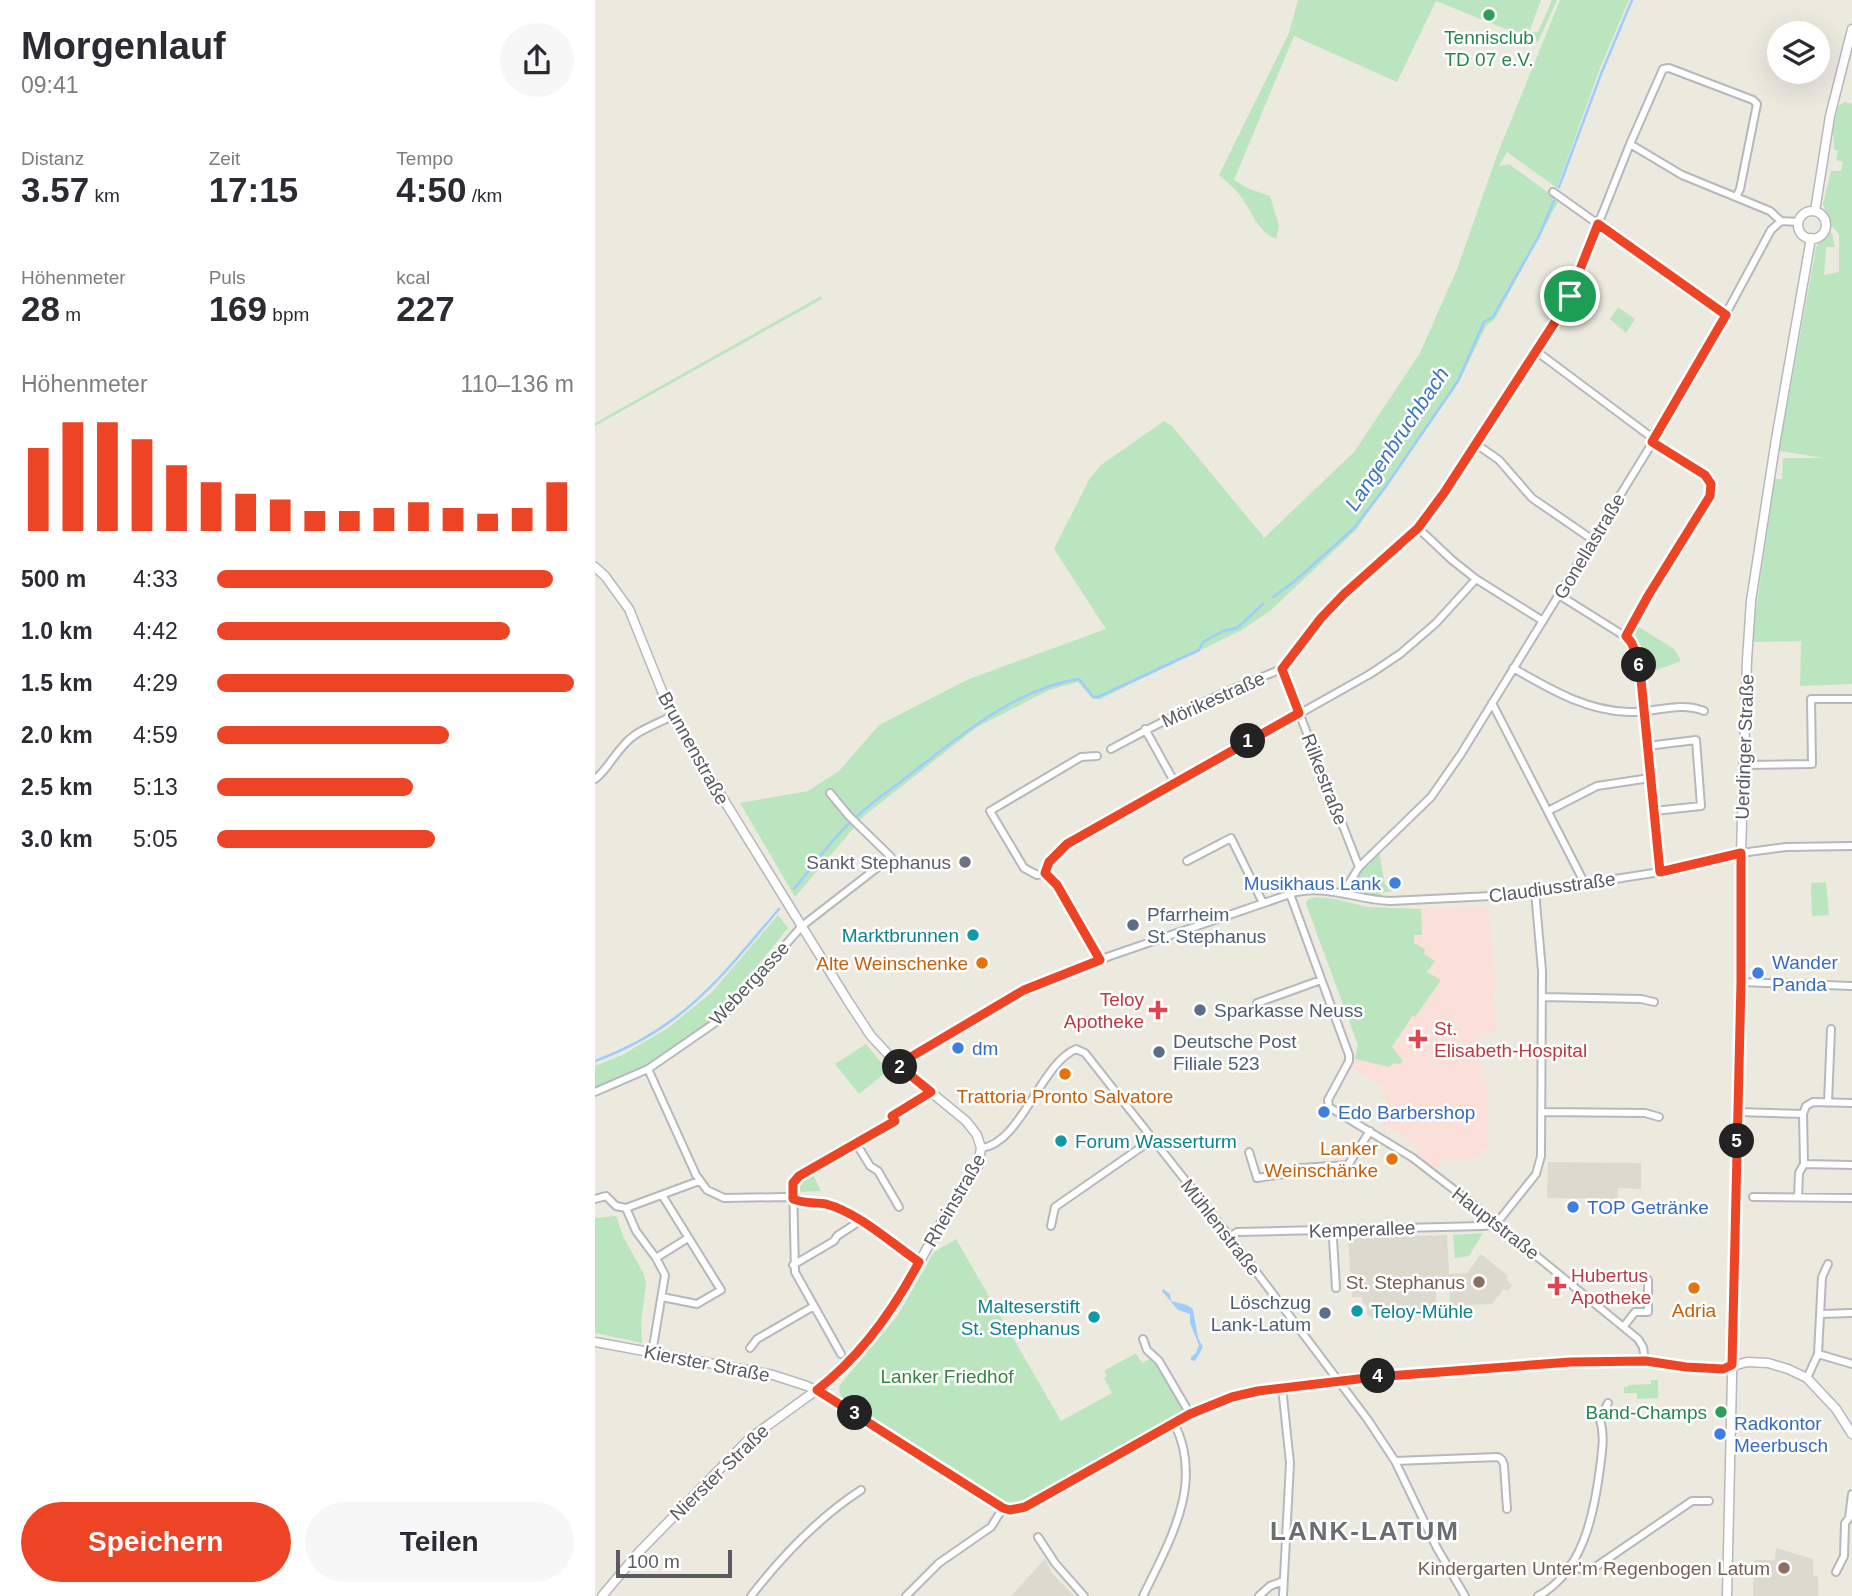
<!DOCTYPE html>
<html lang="de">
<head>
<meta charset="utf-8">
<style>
  body { margin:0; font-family:Arial,sans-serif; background:#f7f7f7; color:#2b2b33; height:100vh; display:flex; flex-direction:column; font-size:26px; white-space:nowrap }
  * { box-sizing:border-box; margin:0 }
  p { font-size:23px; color:#7c7c81 }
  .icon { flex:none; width:38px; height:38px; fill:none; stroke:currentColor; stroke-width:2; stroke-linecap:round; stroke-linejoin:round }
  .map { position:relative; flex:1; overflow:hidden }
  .drawer { display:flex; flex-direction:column; background:#fff; width:595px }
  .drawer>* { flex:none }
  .fabs { position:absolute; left:1172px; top:21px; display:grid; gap:14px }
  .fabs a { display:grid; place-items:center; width:63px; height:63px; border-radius:50%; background:#fff; box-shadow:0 7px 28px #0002; font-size:35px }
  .scale { position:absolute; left:21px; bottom:18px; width:116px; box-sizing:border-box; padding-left:7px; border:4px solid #585c61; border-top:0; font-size:19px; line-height:24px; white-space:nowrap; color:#585c61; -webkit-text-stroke:5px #fff; paint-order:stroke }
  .pin { position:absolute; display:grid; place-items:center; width:60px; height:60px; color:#fff; margin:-30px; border:4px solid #fff; border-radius:50%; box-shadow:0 2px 7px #0007 }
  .km { position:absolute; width:35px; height:35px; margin:-18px; border-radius:50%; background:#222; color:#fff; font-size:19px; line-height:35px; text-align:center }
  .round { display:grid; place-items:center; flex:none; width:74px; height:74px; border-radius:37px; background:#f7f7f7 }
  .overview { display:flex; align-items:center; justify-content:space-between; height:119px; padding:0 21px }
  h1 { font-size:38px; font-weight:700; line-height:52px }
  .figures { display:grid; grid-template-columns:repeat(3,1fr); gap:10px; height:119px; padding:7px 21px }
  .figures div { display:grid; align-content:center }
  .figures b { font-size:35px; font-weight:700 }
  .figures small { font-size:19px; font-weight:400 }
  .figures p { font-size:19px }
  .chart { height:196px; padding:14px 21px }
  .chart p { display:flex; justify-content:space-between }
  .chart svg { width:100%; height:126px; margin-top:7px; stroke:#ed4425; stroke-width:6 }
  .action { display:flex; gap:14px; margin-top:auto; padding:14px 21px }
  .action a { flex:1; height:80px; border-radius:42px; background:#ed4425; color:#fff; font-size:28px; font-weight:700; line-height:80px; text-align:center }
  .action a+a { background:#f7f7f7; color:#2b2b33 }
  ul { padding:0 21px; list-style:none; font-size:23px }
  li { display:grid; grid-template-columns:112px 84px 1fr; align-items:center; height:52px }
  li i { height:18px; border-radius:9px; background:#ed4425 }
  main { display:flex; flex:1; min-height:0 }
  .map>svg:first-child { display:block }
</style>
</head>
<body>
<main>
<section class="drawer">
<div class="overview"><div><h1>Morgenlauf</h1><p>09:41</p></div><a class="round"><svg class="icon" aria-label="share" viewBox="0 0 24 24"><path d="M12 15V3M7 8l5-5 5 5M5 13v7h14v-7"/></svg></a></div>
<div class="figures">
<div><p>Distanz</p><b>3.57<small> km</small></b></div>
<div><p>Zeit</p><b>17:15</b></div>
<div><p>Tempo</p><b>4:50<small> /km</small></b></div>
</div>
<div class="figures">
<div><p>Höhenmeter</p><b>28<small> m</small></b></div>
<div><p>Puls</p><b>169<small> bpm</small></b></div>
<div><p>kcal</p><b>227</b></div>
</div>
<div class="chart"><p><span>Höhenmeter</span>110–136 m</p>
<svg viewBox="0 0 160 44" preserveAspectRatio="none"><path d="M5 44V15M15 44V6M25 44V6M35 44V12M45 44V21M55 44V27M65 44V31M75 44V33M85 44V37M95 44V37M105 44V36M115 44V34M125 44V36M135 44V38M145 44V36M155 44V27"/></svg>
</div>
<ul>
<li><b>500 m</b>4:33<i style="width:94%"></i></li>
<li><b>1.0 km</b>4:42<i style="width:82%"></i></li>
<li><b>1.5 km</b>4:29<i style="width:100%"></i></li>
<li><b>2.0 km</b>4:59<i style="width:65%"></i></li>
<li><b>2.5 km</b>5:13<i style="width:55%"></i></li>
<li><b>3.0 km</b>5:05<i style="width:61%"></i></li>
</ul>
<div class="action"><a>Speichern</a><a>Teilen</a></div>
</section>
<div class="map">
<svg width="1257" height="1596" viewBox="0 0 1257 1596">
  <rect width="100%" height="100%" fill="#eceadf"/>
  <path fill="#dcdace" d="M953 1162 1046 1163V1189L1023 1188V1199L952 1198Z
    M852 1235 854 1274 872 1273 886 1254 913 1276 911 1279 917 1285 913 1291 909 1289 897 1304 855 1306 854 1282 841 1283V1306H827V1314L777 1318 772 1315V1307L767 1301V1297H757L753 1238Z
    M1181 1548 1218 1559V1575L1223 1577V1596H1158L1159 1560H1180Z
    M450 1559 457 1573 479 1596H416Z"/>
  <path fill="#fbdfd9" d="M721 897 794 909 893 907 902 987 898 988 902 1032 884 1033 886 1079 892 1080 893 1149H886V1158L844 1160V1171L821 1154 823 1146 782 1120 793 1102 787 1093 790 1089 757 1067 763 1045 711 904 713 899Z"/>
  <path fill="#bbe5be" d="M703 0H946L934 32H943L957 0H962L943 42 841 1 802 82 699 36 639 180 652 188 675 196 684 226 681 239C662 231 656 210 645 195 639 188 631 181 624 175L694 33Z
    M965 0H1034L1005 68 962 188 912 152 904 166 914 164 958 196 963 202 900 319 891 326 864 382 761 530 675 611 647 630 505 699H498L483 682 454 690 382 727 269 816 200 897 145 803 213 791 244 771 284 725 374 679 511 629 459 549 495 478 506 465 569 421 577 426 668 536V539L759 452 825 353 863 267 902 155Z
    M1250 102 1257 104V684L1205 686 1206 641 1158 642 1159 623 1180 479H1187L1188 458H1229L1184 451 1221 248 1225 239 1233 232 1237 233 1240 247H1231L1229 275 1244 272V234L1234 223 1228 204 1236 171H1246L1248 162 1241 160 1243 151 1239 150 1238 131 1243 106Z
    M226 296 227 299 0 426V423Z
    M1023 307 1040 319 1031 333 1015 319Z
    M1044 627 1079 649 1086 661 1053 673 1040 634Z
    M784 852 790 885 798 891 786 893 785 896 758 891C754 875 773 862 784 852Z
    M1231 882 1234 915 1217 916 1216 883Z
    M721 897 740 899 772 907 826 909 827 935H819V943L830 949 829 954 840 961 832 972 846 980 820 1017 818 1015 797 1047 808 1061 805 1064 799 1063 794 1067 760 1059 763 1045 711 904 713 899Z
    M183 915 193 928 121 1017 90 1041 53 1065 21 1081 0 1088V1066L27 1055 73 1028 117 992Z
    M271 1044 293 1071 264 1094 240 1064Z
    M217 1172 226 1191 201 1192 203 1181Z
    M21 1216 29 1238 49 1274 51 1285 46 1322 47 1343 0 1333V1218Z
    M888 1233 874 1256 860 1258 858 1235Z
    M361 1239 466 1421 517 1393 509 1378 512 1376 509 1371 541 1353 547 1363 559 1357 590 1411 433 1499 415 1503 397 1496 246 1396 244 1391 245 1385 303 1315 339 1252Z
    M1056 1380H1063V1398L1042 1399V1393H1029V1387H1033V1385L1056 1384Z"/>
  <path fill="#9dccff" d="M568 1289 575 1294 576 1301 592 1305 598 1309 603 1338 608 1347 600 1361 596 1360V1357L601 1353 604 1345 595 1323V1314L583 1310 567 1291Z"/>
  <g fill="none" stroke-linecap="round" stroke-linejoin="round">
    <path stroke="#9dccff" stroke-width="2.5" d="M964 187 1006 74 1037 0
      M678 597 700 581 758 529 789 489 863 381 889 322 898 317 944 236 959 201
      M199 889C219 865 238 837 262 816 279 801 299 787 317 773 365 736 422 688 484 679L498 697H503L604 650 608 642 628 631 642 628 668 604
      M0 1061C88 1029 126 977 184 909"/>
    <defs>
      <path id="minor" d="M1035 144 1087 175 1175 211 1186 221
        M958 192 1131 315
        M941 351 1059 439
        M881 444 904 460 937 498 998 540
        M823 528 857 560 881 579 948 621
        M964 595 1031 637 1036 642 1043 659 1065 872
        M1031 637 1053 596 1115 496C1117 487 1116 481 1110 475L1057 442
        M918 668C955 689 991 711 1034 712 1059 713 1085 701 1109 711
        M897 703 990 884
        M550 729 580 783
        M1052 746 1101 740 1106 806 1059 811
        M516 749C572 718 627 692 687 669
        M1149 765 1217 764 1216 699H1257
        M0 779C12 770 18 756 29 745 40 731 62 724 77 716
        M953 811 1002 786 1055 778
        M592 861 636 838 668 903
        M764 867 836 797 866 754 1091 388 1176 230 1186 221 1204 222
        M450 873 442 875 429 868 395 811 486 757 502 756
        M748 893 764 867 687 669 726 618 749 594 823 528 849 493 971 305 1035 144 1068 69 1074 68 1158 100 1162 104 1145 189 1141 197
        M695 894 754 1055V1061L733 1100 734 1107 818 1158 884 1209 1043 1339 1048 1347 1050 1361
        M505 960 489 928 462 885 450 873 451 867 458 856 473 844 775 674 805 654 841 623 881 579
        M1146 982 1257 986
        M947 997 1046 999 1059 1002
        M662 1003 726 980
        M304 1066 336 1044 438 986 515 956 701 892C734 885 762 900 795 901L917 895 1065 872 1146 853 1191 847 1257 846
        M53 1069 101 1175 112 1190 129 1198 190 1197 206 1202 230 1204 265 1221 324 1262
        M0 1092 53 1069 124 1020 207 926 296 857 254 816 235 793
        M1233 1103 1236 1029
        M946 1112 1050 1113 1064 1117
        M1143 1112 1208 1114 1209 1164 1204 1173 1203 1197
        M1208 1114 1211 1106 1218 1102 1257 1103
        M261 1143 300 1121 297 1116 336 1092
        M386 1148C426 1144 445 1064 481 1049L490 1053 635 1237 773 1420 800 1461 842 1548 870 1596
        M654 1152 662 1178 702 1172 706 1168 753 1165 775 1131
        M1209 1164 1257 1165
        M67 1195 126 1290 102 1304 67 1297
        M1158 1197 1257 1198
        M0 1199 11 1196 21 1206 31 1208 104 1181
        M31 1208 41 1231 61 1258 70 1275 57 1353
        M901 1224 941 1174 946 1156 947 971 940 891
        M456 1226 460 1207 558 1139
        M635 1237 642 1232 888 1226 901 1224
        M738 1239 741 1288
        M61 1258 93 1238
        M198 1265 239 1241 242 1236 265 1221
        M1226 1314 1257 1313
        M1029 1326 1040 1312H1053V1280
        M548 1339 552 1350 564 1361 595 1414
        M155 1348 162 1339 219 1306
        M246 1354 200 1272 198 1183 204 1176 261 1143 275 1166 283 1171 304 1207
        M1223 1354 1257 1364
        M1212 1378 1223 1354 1227 1277 1233 1264
        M687 1387 695 1463 688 1596
        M800 1461 903 1457 907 1460 909 1465 912 1509
        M443 1537 460 1563 489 1596
        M975 1565 985 1569 999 1568 1097 1501H1114
        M1241 1572 1249 1556 1250 1523 1254 1518 1257 1494
        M156 1596C187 1556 223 1518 266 1490
        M311 1596 344 1563 396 1527 408 1508
        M548 1596C574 1542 610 1483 579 1423
        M664 1596 675 1586 688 1581
        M943 1596C988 1572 999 1514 1005 1468 1007 1451 1010 1436 1005 1419L1013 1403"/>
      <path id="tertiary" d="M1220 211 1235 116 1257 29
        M1203 225a14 14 0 1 1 28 0a14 14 0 1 1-28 0Z
        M0 567 10 576 34 609 77 716 253 1001 276 1036 304 1066 371 1121 382 1135 386 1148 383 1166 351 1214 308 1292 277 1337 234 1381 154 1439 44 1552 7 1596
        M0 1342 178 1375 212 1386 243 1401 408 1508 415 1510 430 1507 595 1414 628 1400 663 1391 780 1377 976 1362 1050 1361 1091 1367 1128 1369 1152 1362 1173 1363 1193 1369 1212 1378 1241 1409 1257 1434
        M1132 1596 1146 982V853L1152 660 1156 601 1181 439 1216 238"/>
    </defs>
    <use href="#minor" stroke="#b5b8bd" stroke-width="10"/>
    <use href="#tertiary" stroke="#b5b8bd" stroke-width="11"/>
    <use href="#minor" stroke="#fff" stroke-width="6"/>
    <use href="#tertiary" stroke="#fff" stroke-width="8"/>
  </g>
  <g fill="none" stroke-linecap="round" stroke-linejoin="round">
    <defs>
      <path id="route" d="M1003 224 1131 315 1057 442 1110 475 1116 484 1115 496 1053 596 1031 636 1036 642 1044 659 1065 872 1146 853V982L1137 1365 1128 1369 1091 1367 1051 1361 976 1362 780 1377 663 1391 637 1397 595 1414 430 1507 415 1510 408 1508 222 1390C266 1356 298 1311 324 1262 296 1243 264 1213 231 1204 220 1202 209 1204 198 1199V1183L204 1176 300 1121 297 1116 336 1092 304 1066 314 1058 429 990 505 960 462 885 450 873 454 862 472 844 704 713 687 669 726 618 749 594 823 528 849 493 971 305Z"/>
    </defs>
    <use href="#route" stroke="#fff" stroke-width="14"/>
    <use href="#route" stroke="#ed4425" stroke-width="9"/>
  </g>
  <g fill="#2e9e5b" stroke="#fff" stroke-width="2.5">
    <circle cx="894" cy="15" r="7"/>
    <circle cx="1126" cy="1412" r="7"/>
  </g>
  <circle fill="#6b7280" stroke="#fff" stroke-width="2.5" cx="370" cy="862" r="7"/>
  <g fill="#3f7fe0" stroke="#fff" stroke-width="2.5">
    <circle cx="800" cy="883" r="7"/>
    <circle cx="1163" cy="973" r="7"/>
    <circle cx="363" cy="1048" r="7"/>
    <circle cx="729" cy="1112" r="7"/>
    <circle cx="978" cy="1207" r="7"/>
    <circle cx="1125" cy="1434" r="7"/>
  </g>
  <g fill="#5c6f8a" stroke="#fff" stroke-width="2.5">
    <circle cx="538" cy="925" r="7"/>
    <circle cx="605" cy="1010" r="7"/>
    <circle cx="564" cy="1052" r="7"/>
    <circle cx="730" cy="1313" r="7"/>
  </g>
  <g fill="#0f9aa8" stroke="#fff" stroke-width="2.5">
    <circle cx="378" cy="935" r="7"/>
    <circle cx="466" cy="1141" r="7"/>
    <circle cx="762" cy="1311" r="7"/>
    <circle cx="499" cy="1317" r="7"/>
  </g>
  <g fill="#e8710a" stroke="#fff" stroke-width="2.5">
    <circle cx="387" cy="963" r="7"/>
    <circle cx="470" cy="1074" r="7"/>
    <circle cx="797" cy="1159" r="7"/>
    <circle cx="1099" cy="1288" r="7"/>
  </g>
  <g fill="#e0444e" stroke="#fff" stroke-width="2.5">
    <path d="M559.5 999.5h7v7h7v7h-7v7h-7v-7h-7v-7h7z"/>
    <path d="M819.5 1028.5h7v7h7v7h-7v7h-7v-7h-7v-7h7z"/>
    <path d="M958.5 1275.5h7v7h7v7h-7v7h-7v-7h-7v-7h7z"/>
  </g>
  <g fill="#8d6e63" stroke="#fff" stroke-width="2.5">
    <circle cx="884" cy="1282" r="7"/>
    <circle cx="1189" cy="1568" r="7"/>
  </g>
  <g text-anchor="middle" stroke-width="5" stroke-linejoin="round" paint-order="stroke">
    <g font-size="19" fill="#27864d" stroke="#fff">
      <text x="894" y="44">Tennisclub<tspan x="894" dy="22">TD 07 e.V.</tspan></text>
      <text x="1112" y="1419" text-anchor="end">Band-Champs</text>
    </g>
    <g font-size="19" fill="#585c61" stroke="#fff">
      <text transform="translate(994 546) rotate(-59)" y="7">Gonellastraße</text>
      <text transform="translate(618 699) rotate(-24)" y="7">Mörikestraße</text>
      <text transform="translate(1149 747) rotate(-88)" y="7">Uerdinger Straße</text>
      <text transform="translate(99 748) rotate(61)" y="7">Brunnenstraße</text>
      <text transform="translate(730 779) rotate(69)" y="7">Rilkestraße</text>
      <text transform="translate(957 887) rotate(-8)" y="7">Claudiusstraße</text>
      <text transform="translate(154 983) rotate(-47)" y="7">Webergasse</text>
      <text transform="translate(359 1200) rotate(-60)" y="7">Rheinstraße</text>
      <text transform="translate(901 1223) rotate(38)" y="7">Hauptstraße</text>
      <text transform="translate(626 1227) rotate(52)" y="7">Mühlenstraße</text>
      <text transform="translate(767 1229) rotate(-2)" y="7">Kemperallee</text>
      <text transform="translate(112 1363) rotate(11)" y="7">Kierster Straße</text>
      <text transform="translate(124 1472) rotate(-44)" y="7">Nierster Straße</text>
    </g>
    <g font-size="19" fill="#5b616d" stroke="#fff" text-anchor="end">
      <text x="356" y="869">Sankt Stephanus</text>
    </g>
    <g font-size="19" fill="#366cbe" stroke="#fff" text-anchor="start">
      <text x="786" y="890" text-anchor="end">Musikhaus Lank</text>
      <text x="1177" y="969">Wander<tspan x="1177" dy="22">Panda</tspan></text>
      <text x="377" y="1055">dm</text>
      <text x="743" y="1119">Edo Barbershop</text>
      <text x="992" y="1214">TOP Getränke</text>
      <text x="1139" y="1430">Radkontor<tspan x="1139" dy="22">Meerbusch</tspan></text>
    </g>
    <g font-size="19" fill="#4e5e75" stroke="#fff" text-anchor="start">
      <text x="552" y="921">Pfarrheim<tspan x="552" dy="22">St. Stephanus</tspan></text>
      <text x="619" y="1017">Sparkasse Neuss</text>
      <text x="578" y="1048">Deutsche Post<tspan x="578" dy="22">Filiale 523</tspan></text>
      <text x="716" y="1309" text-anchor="end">Löschzug<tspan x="716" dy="22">Lank-Latum</tspan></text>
    </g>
    <g font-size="19" fill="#0d838f" stroke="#fff" text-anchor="end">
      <text x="364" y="942">Marktbrunnen</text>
      <text x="480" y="1148" text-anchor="start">Forum Wasserturm</text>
      <text x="485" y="1313">Malteserstift<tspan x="485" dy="22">St. Stephanus</tspan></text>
      <text x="776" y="1318" text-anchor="start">Teloy-Mühle</text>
    </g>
    <g font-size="19" fill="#c56008" stroke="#fff" text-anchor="end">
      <text x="373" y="970">Alte Weinschenke</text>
      <text x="470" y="1103" text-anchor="middle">Trattoria Pronto Salvatore</text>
      <text x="783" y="1155">Lanker<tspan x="783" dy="22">Weinschänke</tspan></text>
      <text x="1099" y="1317" text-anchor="middle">Adria</text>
    </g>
    <g font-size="19" fill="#be3a42" stroke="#fff" text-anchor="start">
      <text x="549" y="1006" text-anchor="end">Teloy<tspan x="549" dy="22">Apotheke</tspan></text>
      <text x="839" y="1035">St.<tspan x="839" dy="22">Elisabeth-Hospital</tspan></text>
      <text x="976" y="1282">Hubertus<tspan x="976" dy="22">Apotheke</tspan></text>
    </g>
    <g font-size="19" fill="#785e54" stroke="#fff" text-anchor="end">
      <text x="870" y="1289">St. Stephanus</text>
      <text x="1175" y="1575">Kindergarten Unter'm Regenbogen Latum</text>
    </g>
    <g font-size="19" fill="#33863d" stroke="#fff">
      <text x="352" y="1383">Lanker Friedhof</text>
    </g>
    <g font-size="21" font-style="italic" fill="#3d75c4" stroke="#fff">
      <text transform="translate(802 439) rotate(-56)" y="7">Langenbruchbach</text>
    </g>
    <g font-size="26" font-weight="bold" letter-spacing="2" fill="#696e73" stroke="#fff">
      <text x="770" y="1540">LANK-LATUM</text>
    </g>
  </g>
</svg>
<div class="fabs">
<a><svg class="icon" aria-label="layers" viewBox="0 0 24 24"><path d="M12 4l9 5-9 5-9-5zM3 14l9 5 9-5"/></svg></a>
</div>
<div class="scale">100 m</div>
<div class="pin" style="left:975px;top:296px;background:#1e9e55"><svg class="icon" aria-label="arrive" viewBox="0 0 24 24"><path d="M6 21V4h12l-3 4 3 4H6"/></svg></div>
<b class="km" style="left:653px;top:741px">1</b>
<b class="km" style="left:305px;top:1067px">2</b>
<b class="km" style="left:260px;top:1413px">3</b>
<b class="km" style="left:783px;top:1376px">4</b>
<b class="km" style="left:1142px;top:1141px">5</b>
<b class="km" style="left:1044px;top:665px">6</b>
</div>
</main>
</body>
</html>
